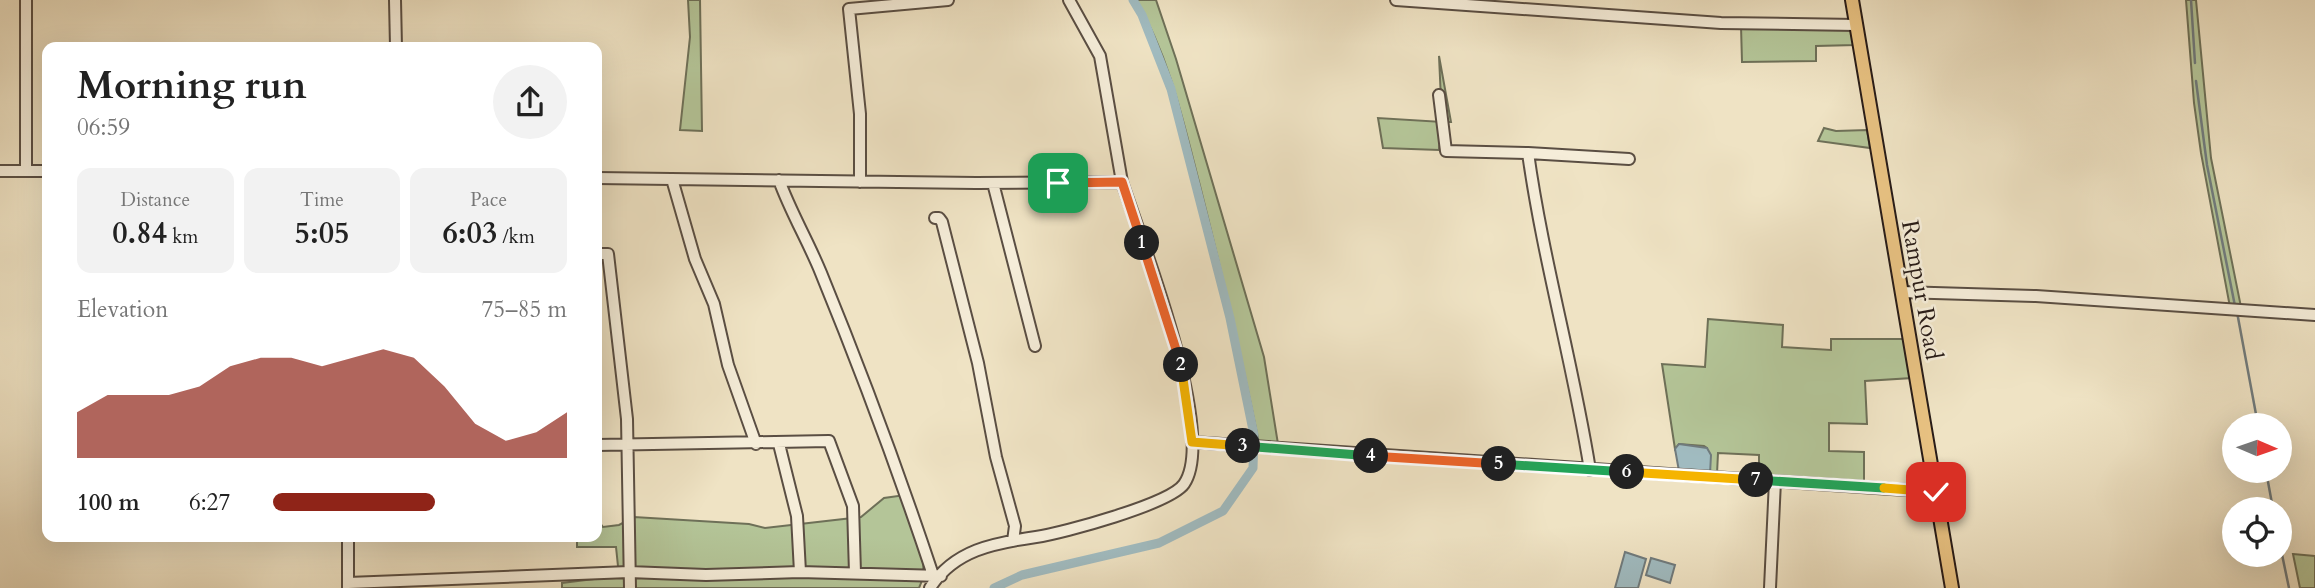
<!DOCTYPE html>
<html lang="en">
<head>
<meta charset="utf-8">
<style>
  body { margin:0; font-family:Cardo,serif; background:#f2f2f2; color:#222; height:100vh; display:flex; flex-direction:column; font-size:26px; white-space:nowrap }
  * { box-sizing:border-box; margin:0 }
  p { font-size:23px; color:#767676 }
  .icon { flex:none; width:38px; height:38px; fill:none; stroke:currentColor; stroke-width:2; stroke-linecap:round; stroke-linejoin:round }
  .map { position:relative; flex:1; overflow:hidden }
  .details { position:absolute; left:42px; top:42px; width:560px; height:500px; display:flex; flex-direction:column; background:#fff; border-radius:14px; box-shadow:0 7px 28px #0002 }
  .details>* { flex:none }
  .needle { width:46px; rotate:92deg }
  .controls { position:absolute; left:2222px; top:413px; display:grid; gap:14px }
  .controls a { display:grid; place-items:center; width:70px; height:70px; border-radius:50%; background:#fff; box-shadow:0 7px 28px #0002; font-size:35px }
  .pin { position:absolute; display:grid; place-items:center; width:60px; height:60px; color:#fff; margin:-30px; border-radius:14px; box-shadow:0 4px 10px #0006 }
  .km { position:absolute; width:35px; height:35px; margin:-18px; border-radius:50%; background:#222; color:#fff; font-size:19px; line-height:35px; text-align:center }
  .round { display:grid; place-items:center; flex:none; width:74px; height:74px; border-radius:37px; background:#f2f2f2 }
  .head { display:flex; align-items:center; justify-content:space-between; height:119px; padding:0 35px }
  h1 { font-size:38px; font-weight:700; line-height:52px }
  .metrics { display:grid; grid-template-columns:repeat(3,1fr); gap:10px; height:119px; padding:7px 35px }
  .metrics div { display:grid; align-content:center; border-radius:14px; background:#f2f2f2; text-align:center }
  .metrics b { font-size:30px; font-weight:700 }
  .metrics small { font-size:19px; font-weight:400 }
  .metrics p { font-size:19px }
  .chart { height:196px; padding:14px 35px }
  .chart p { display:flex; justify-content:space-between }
  .chart svg { width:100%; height:126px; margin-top:7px; fill:#8f2418; opacity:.7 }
  ul { padding:0 35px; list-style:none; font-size:23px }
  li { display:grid; grid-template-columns:112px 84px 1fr; align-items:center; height:52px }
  li i { height:18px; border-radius:9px; background:#8f2418 }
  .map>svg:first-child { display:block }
</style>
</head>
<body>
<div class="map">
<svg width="2315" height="588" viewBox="0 0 2315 588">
  <rect width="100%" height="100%" fill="#efe3c4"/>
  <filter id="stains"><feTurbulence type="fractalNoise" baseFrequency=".00286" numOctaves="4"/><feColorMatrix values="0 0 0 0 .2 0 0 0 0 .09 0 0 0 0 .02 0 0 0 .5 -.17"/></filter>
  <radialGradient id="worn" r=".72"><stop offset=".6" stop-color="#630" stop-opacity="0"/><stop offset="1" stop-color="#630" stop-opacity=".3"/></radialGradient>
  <path fill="#b4c598" stroke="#6e7058" stroke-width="2" d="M688 0H700L702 131 680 130 690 37Z
    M1136 0H1156L1176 59 1264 357 1278 444 1259 443C1241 355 1221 269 1199 182 1183 120 1169 56 1136 0Z
    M2186 0H2196L2211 158 2241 307H2230L2201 153 2194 103Z
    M1741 26 1852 27 1855 45 1816 46V61L1742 62Z
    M1439 56 1451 122H1442L1439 150 1383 148 1378 118 1442 122Z
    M1824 128 1836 131 1867 130 1870 148 1818 141Z
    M1708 319 1783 325 1782 347 1831 350V339H1905L1912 378 1865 381 1867 424 1829 423V451L1864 452V484L1759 476V455L1718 453 1717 474H1710L1707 448 1704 446 1679 444 1675 449 1662 364 1705 367Z
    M905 495C918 516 930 566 919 588H562V583L619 576 616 547H577V537H597V519L603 527 619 525 634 517 749 524 765 528 861 517 884 498Z
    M2293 554 2315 556V588H2300Z"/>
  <path fill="#a0bbc0" stroke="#707b7d" stroke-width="2" d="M1679 444 1707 448 1711 455 1710 474 1679 471 1675 449Z
    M1625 552 1646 559 1638 588H1615Z
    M1651 558 1675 565 1670 583 1646 575Z"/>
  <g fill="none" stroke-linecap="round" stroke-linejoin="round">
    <path stroke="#707b7d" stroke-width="2.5" d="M2191 0 2195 63
      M2196 81 2207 165 2235 306
      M2237 312 2258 425
      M2266 471 2273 509
      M2280 545 2289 588"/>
    <path stroke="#a0bbc0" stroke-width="9" d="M994 588 1022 575 1159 543 1223 511 1253 468 1254 435 1230 318 1171 89 1142 15 1133 0"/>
    <defs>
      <path id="minor" d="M395 0 396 47
        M1069 0 1100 56 1122 182
        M1396 0 1721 23 1856 25
        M1439 95 1446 151 1528 153C1543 260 1573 363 1590 470
        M1528 153 1629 159
        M0 171H47
        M26 171V0
        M597 178 976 183 1122 182C1141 239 1218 435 1184 484 1170 504 1063 533 1036 537 994 543 954 550 930 588
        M672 179 695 259 714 304 728 365 756 444
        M779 180C791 213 808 241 821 273 862 373 899 473 933 575
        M860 182V114L849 9 948 0
        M993 183 1035 346
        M935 218H939L942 222 978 363 996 457 1015 526 1013 541
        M597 254H608L627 419 630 588
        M1901 292 2036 296 2315 315
        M1192 442 1936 492
        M779 444 797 516 800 572
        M597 445 829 441 853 506 855 573
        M348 583 629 572 706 575 800 572 941 576
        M348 587V537
        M1770 588 1775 481"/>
      <path id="major" d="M1852 0 1952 588"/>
    </defs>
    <use href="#minor" stroke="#5a4e43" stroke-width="14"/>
    <use href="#major" stroke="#281c18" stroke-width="16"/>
    <use href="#minor" stroke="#f5edd9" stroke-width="10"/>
    <use href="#major" stroke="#e8c282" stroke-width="12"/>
  </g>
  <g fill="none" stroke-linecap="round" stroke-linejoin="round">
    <defs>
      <path id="split-1" d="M1058 183 1122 182 1142 243"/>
      <path id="split-2" d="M1142 243 1181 365"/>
      <path id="split-3" d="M1181 365 1192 442 1243 446"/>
      <path id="split-4" d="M1243 446 1371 456"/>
      <path id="split-5" d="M1371 456 1499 464"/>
      <path id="split-6" d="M1499 464 1627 472"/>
      <path id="split-7" d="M1627 472 1756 480"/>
      <path id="split-8" d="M1756 480 1884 488"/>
      <path id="split-9" d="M1884 488 1936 492"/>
    </defs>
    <use href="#split-1" stroke="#fff" stroke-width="14"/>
    <use href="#split-2" stroke="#fff" stroke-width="14"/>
    <use href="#split-3" stroke="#fff" stroke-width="14"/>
    <use href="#split-4" stroke="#fff" stroke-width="14"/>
    <use href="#split-5" stroke="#fff" stroke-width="14"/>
    <use href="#split-6" stroke="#fff" stroke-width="14"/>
    <use href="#split-7" stroke="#fff" stroke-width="14"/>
    <use href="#split-8" stroke="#fff" stroke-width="14"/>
    <use href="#split-9" stroke="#fff" stroke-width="14"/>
    <use href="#split-1" stroke="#f0652b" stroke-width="9"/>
    <use href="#split-2" stroke="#f0652b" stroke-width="9"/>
    <use href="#split-3" stroke="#f5b400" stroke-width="9"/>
    <use href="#split-4" stroke="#22a559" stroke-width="9"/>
    <use href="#split-5" stroke="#f0652b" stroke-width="9"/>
    <use href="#split-6" stroke="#22a559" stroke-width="9"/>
    <use href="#split-7" stroke="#f5b400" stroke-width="9"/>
    <use href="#split-8" stroke="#22a559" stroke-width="9"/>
    <use href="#split-9" stroke="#f5b400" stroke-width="9"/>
  </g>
  <g text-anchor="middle" stroke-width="5" stroke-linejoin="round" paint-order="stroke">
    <g font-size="24" fill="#281c18" stroke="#f5edd9">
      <text transform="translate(1922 290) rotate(80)" y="8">Rampur Road</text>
    </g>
  </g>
  <rect width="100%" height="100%" filter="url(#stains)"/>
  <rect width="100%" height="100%" fill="url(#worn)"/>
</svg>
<div class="controls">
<a><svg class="needle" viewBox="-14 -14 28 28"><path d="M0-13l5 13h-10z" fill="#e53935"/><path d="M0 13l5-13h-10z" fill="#767676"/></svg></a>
<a><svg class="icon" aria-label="locate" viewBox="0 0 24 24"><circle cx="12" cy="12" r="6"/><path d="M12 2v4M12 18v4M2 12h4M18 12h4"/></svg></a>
</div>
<div class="pin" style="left:1058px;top:183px;background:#1e9e55"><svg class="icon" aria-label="arrive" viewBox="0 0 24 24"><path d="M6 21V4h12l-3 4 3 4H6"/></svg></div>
<div class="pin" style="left:1936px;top:492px;background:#d93025"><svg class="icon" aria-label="check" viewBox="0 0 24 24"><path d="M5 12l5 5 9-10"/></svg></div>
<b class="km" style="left:1142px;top:243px">1</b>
<b class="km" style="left:1181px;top:365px">2</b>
<b class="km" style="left:1243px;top:446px">3</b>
<b class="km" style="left:1371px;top:456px">4</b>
<b class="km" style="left:1499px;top:464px">5</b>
<b class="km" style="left:1627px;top:472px">6</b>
<b class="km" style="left:1756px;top:480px">7</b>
<section class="details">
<div class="head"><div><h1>Morning run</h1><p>06:59</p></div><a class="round"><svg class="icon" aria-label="share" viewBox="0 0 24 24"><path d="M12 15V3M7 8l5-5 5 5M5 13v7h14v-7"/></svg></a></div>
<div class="metrics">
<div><p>Distance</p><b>0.84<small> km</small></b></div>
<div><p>Time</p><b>5:05</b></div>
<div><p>Pace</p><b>6:03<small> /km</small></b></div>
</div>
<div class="chart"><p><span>Elevation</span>75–85 m</p>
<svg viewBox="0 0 160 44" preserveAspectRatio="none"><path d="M0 44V28L10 22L20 22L30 22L40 19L50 12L60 9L70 9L80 12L90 9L100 6L110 9L120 19L130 32L140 38L150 35L160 28V44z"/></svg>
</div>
<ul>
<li><b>100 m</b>6:27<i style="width:55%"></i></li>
</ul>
</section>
</div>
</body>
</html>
